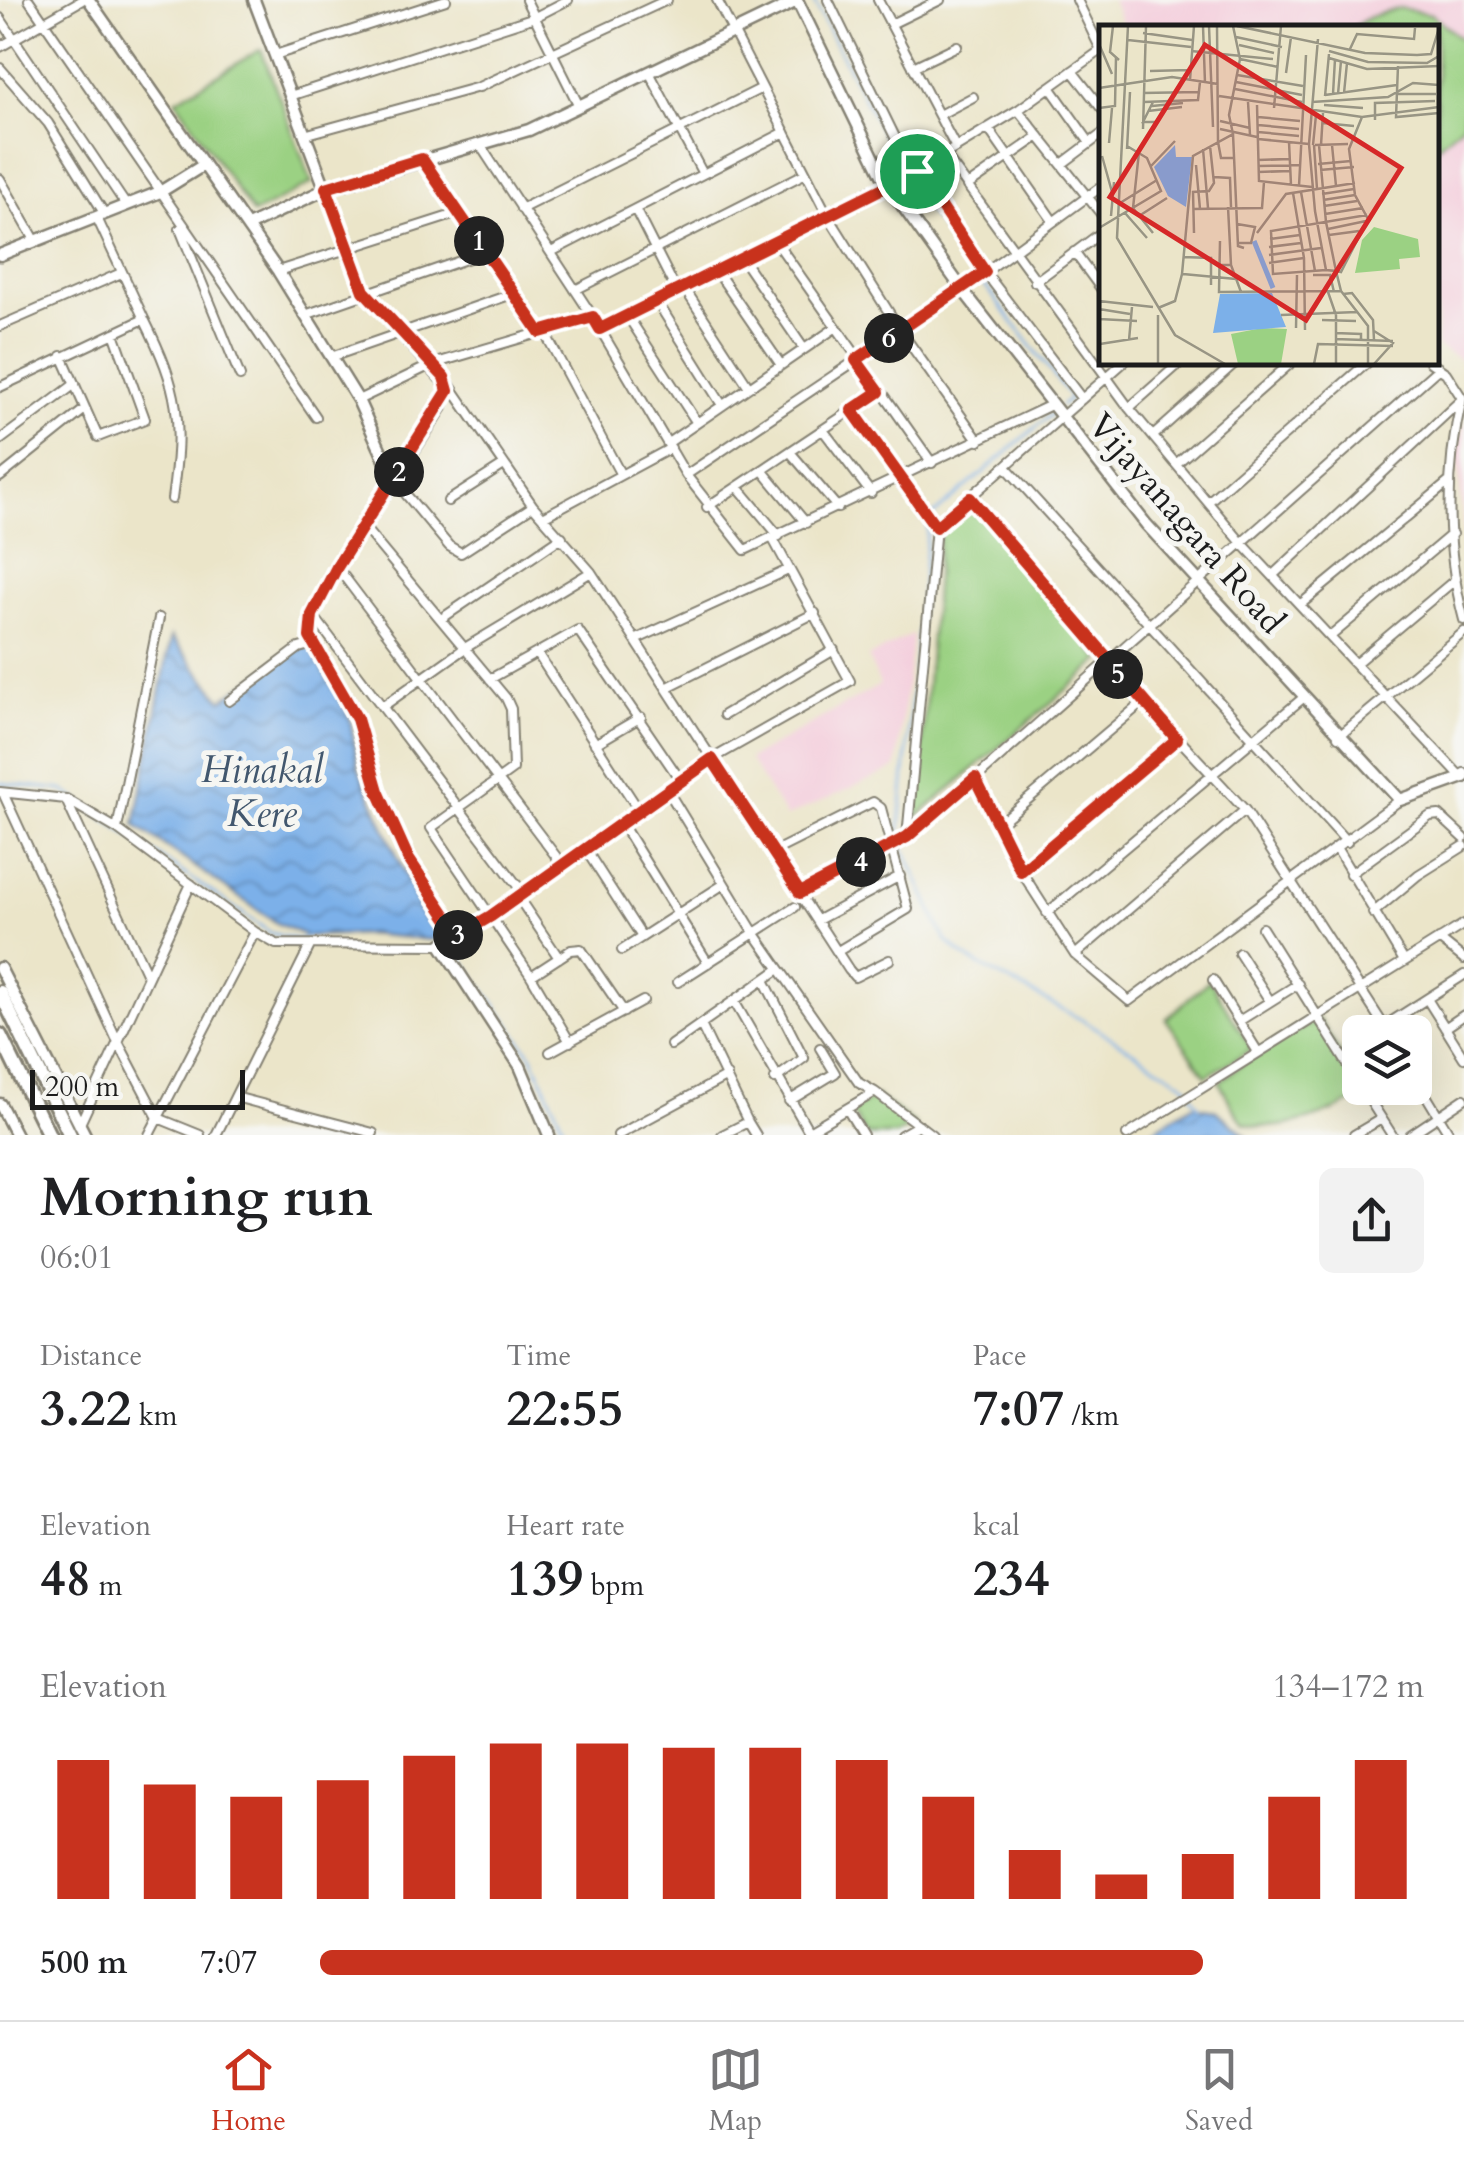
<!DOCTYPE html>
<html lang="en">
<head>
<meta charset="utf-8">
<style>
  body { margin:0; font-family:Cardo,serif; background:#f2f2f2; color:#202124; height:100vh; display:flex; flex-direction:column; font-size:38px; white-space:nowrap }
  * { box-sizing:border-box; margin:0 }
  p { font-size:32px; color:#757577 }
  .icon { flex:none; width:55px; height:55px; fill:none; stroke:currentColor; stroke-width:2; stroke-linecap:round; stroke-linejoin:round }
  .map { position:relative; height:1135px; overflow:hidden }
  .side { display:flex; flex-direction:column; background:#fff; flex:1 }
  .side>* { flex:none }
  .buttons { position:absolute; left:1342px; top:1015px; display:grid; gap:20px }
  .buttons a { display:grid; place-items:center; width:90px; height:90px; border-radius:15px; background:#fff; box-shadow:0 10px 40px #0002; font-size:50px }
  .scale { position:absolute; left:30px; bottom:25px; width:215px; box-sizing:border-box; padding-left:10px; border:5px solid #1c1c1c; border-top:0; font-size:28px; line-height:35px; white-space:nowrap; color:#1c1c1c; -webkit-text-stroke:8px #f6f6f2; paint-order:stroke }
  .pin { position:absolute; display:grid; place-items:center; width:85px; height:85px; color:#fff; margin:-42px; border:5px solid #fff; border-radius:50%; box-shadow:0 2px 10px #0007 }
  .km { position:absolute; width:50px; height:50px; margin:-25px; border-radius:50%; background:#222; color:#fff; font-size:28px; line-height:50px; text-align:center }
  .round { display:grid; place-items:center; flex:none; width:105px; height:105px; border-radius:15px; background:#f2f2f2 }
  .overview { display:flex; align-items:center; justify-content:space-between; height:170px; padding:0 40px }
  h1 { font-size:55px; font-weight:800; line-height:75px }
  .figures { display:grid; grid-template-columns:repeat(3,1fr); gap:15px; height:170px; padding:10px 40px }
  .figures div { display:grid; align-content:center }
  .figures b { font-size:50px; font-weight:800 }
  .figures small { font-size:28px; font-weight:400 }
  .figures p { font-size:28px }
  .chart { height:280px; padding:20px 40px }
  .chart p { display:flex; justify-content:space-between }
  .chart svg { width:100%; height:180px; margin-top:10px; stroke:#c8321e; stroke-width:6 }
  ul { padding:0 40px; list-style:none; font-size:32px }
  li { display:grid; grid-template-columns:160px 120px 1fr; align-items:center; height:75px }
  li i { height:25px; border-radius:12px; background:#c8321e }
  .menu { display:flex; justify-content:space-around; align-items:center; height:140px; border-top:2px solid #e0e0e0; background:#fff; font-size:28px; color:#757577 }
  .menu a { display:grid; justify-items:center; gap:5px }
  .menu .current { color:#c8321e }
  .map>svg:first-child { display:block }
</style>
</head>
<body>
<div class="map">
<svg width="1464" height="1135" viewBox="0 0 1464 1135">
  <defs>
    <pattern id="water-waves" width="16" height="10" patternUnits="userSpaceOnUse" patternTransform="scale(2.5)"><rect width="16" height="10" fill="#7cb0e9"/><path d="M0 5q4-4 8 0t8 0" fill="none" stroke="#658ebc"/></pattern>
  </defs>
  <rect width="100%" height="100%" fill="#f6f6f2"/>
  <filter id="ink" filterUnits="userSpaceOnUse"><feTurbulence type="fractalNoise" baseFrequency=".01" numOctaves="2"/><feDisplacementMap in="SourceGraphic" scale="20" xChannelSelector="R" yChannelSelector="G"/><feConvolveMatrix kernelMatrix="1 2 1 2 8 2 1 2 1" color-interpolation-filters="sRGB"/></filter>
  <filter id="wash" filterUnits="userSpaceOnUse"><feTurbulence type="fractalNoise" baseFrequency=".0048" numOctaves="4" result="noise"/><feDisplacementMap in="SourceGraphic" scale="40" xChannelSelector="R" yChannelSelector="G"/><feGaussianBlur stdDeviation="2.25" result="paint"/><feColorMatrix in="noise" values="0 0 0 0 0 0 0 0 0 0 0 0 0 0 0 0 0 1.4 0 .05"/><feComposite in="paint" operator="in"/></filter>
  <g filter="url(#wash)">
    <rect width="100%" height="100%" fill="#ebe5c9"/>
    <path fill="#f4cfdd" d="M1112 0H1464V361L1437 347 1436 28 1123 27Z
      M1464 418V546L1458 450Z
      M913 634 896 768 786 817 749 759 880 685 868 657Z"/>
    <path fill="#9bd183" stroke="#5c7650" stroke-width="2.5" d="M1400 8 1431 14 1464 41V122L1437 147 1436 28 1354 27 1369 17Z
      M261 49 312 183 253 214 176 100Z
      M970 502 1101 660 916 818 940 528Z
      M1209 980 1252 1049 1206 1076 1166 1019Z
      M1319 1019 1366 1094C1334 1114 1279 1135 1244 1123 1234 1112 1227 1095 1219 1082L1261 1050Z
      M877 1096 915 1124 896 1135H866L851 1111Z"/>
    <path fill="url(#water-waves)" stroke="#4c6682" stroke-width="2.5" d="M171 637 222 700 307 642 350 718 358 767 424 918 441 934 431 940 367 934 307 936 278 924 135 825Z
      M1193 1105 1216 1111 1246 1135H1145Z"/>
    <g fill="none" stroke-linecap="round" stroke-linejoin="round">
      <path stroke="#7cb0e9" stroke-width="2.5" d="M813 0 911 189 975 273
        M980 279 1071 398 1061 406
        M932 516 1055 411
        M0 783 63 790 271 933 299 940 307 936
        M899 837 928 523
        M902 845 945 940 968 959 1086 1022 1185 1084 1199 1107
        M452 945 532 1056 567 1135"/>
    </g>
  </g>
  <g filter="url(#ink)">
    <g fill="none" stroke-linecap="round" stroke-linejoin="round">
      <defs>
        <path id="minor" d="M29 0 316 417
          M526 0 579 106
          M717 0 827 214 900 330 979 441
          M828 0 913 174
          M878 0 956 148
          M1077 0 1102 52
          M0 18 126 205
          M891 24 940 0
          M0 47 82 0
          M275 55 446 0
          M913 67 957 46
          M0 68 48 123 104 213
          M1072 71 1102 109
          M649 72 703 174
          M1050 87 1090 143
          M290 96 535 17 568 0
          M1018 110 1102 215
          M939 115 973 97
          M988 128 1053 221
          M304 135 479 87 667 0
          M480 145 593 317 686 475 745 550 1051 405
          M945 155 1129 408 1241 542 1460 776 1464 773
          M422 159 540 332
          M1062 164 1102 134
          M917 171 985 272 1082 399
          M0 179 35 240
          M967 186 1039 136
          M889 188 1018 110 1100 51
          M521 209 762 88
          M635 209 676 290
          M180 229 240 376
          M775 240 932 463
          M551 252 785 132
          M1074 252 1102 290
          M741 257 804 349
          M716 270 781 365
          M278 271 459 213
          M1035 282 1102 232
          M683 286 749 387
          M575 290 806 173
          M656 300 722 405
          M305 315 486 252
          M627 315 697 423
          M144 319C180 391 183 420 172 499
          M0 326 119 274
          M600 329 886 183
          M544 331 621 475
          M62 356 98 437 145 419 114 333
          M331 357 515 293
          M1430 362 1446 373 1462 398C1445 469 1445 549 1464 620
          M447 381 533 506 591 572 849 970 855 977 889 960
          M0 387 144 319 97 218
          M358 400 433 364 593 317
          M1129 408 1181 362
          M852 410 904 477
          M823 430 871 493
          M1153 436 1236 362
          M0 440 75 384
          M668 443 835 328
          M790 452 838 508
          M1176 464 1292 362
          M1006 467 1347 842
          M762 470 806 523
          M686 475 962 289 1102 186
          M0 477 85 409
          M394 480 449 546 461 553 533 506
          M898 480 936 527
          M738 487 779 536
          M970 498 1106 661 1245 810 1388 1032
          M448 501 504 465
          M1208 502 1368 362
          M707 507 879 392
          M543 517 671 448
          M362 525 506 698 511 709 513 769 431 828 531 976 570 1042
          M337 567 561 863
          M1273 575 1460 401
          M1301 604 1450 481
          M313 615 523 893
          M441 619 562 537
          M1331 636 1452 534
          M635 640 788 570
          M537 653 638 809
          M1356 663 1456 579
          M490 679 578 630 681 781
          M666 688 815 613
          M229 701 299 648 313 644
          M382 707 465 648 591 572
          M724 715 834 650
          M1338 737 1464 632
          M595 744 641 717
          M668 791 753 931 859 1083 875 1092
          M0 792 66 799 117 829 255 932 149 1135
          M3 793 116 1038 158 1118 200 1135
          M1400 800 1129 1001 1075 955 1021 871 975 779 1439 368
          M67 802 147 975
          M620 821 708 963
          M1000 823 1143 702
          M117 829 159 618
          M907 837 936 527 1124 362
          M584 847 642 937
          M1337 849 1404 961
          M773 852 873 802 881 808 908 909 838 951
          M1021 871 1177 739
          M1350 874 1430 816 1439 815 1464 838
          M800 893 907 837 975 779
          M518 897 559 958
          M1047 913 1303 698
          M1373 913 1418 875 1464 846
          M818 920 900 876
          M1262 928 1360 1084
          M255 932 276 944 441 945
          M450 939 491 916 712 759 850 681 773 539
          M1439 939 1464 959
          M622 950 724 884
          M1239 953 1270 1001
          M1075 955 1245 810
          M531 976 571 950 581 949 624 1012
          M764 980 804 1058 775 1079
          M1213 980 1258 1052
          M678 982 795 907
          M1427 999 1464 1058
          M734 1001 811 1135
          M1239 1021 1298 984
          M701 1025 748 1122
          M1384 1026 1464 975
          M1445 1028 1464 1015
          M671 1045 779 969
          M550 1052 643 1001
          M1415 1077 1450 1135
          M1362 1088 1392 1135
          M235 1097 373 1133
          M789 1101 835 1073 820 1048
          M847 1109 863 1135
          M79 1126 191 884
          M809 1131 875 1092 932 1135
          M216 1135 310 946
          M618 1135 727 1076
          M722 1135 748 1122 756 1135
          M901 1135 919 1125
          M1127 1135 1464 924
          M1354 1135 1381 1119
          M1410 1135 1464 1099"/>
        <path id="tertiary" d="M89 0 278 271 358 400 394 480
          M254 0 364 291 447 385 441 408 337 567 313 615 311 637 357 719 378 791 408 858 453 925 450 939 441 945 520 1066 549 1135
          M797 0 886 183 962 289 1146 524 1400 800 1464 777
          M248 226 326 189 529 130 797 1
          M0 255 160 192 202 166
          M0 968 85 1135
          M0 1104 16 1135"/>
        <path id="trunk" d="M0 992 70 1135
          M0 1035 49 1135"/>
      </defs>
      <use href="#minor" stroke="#848072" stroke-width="12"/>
      <use href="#tertiary" stroke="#848072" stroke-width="15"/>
      <use href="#trunk" stroke="#848072" stroke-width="18"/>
      <use href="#minor" stroke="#fff" stroke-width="8"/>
      <use href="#tertiary" stroke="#fff" stroke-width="10"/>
      <use href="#trunk" stroke="#fff" stroke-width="12"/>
    </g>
  </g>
  <g fill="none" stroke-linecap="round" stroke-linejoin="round" filter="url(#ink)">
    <defs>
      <path id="route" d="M422 159 540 332 593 317 600 329 917 171 985 272 856 360 879 392 852 410 936 527 970 498 1177 739 1021 871 975 778 907 837 800 893 712 759 491 916 450 940 453 926 408 858 378 791 357 719 310 637 312 615 337 567 448 391 444 377 364 291 326 188Z"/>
    </defs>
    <use href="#route" stroke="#fff" stroke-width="20"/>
    <use href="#route" stroke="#c8321e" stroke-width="12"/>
  </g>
  <g text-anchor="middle" stroke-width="10" stroke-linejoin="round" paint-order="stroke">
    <g font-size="35" fill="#1c1c1c" stroke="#f6f6f2">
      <text transform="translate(1187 523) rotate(49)" y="12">Vijayanagara Road</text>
    </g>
    <g font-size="38" font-style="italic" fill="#42576e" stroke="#f6f6f2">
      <text x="262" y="782">Hinakal<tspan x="262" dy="44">Kere</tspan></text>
    </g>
  </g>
  <g transform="translate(1099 25)">
    <rect width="340" height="340" fill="#ebe5c9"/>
    <path d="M275 202 319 214 321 232 300 234 301 244 256 248 263 215ZM163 303 188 304 182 339H139L132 309Z" fill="#9bd183"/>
    <path d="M76 120 77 132H93L87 182 69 171 55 142ZM173 268 187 302 114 308 121 269Z" fill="#7cb0e9"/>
    <path fill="none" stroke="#7cb0e9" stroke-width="5" d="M155 216 174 263"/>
    <path fill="none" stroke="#989584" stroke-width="2.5" d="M14 1 11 27 20 35M29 1 18 213 76 310 126 339M104 1 106 58M110 1 114 102M118 1 119 117 122 133H135M138 1 266 28 318 30 332 29 340 3M44 8 93 15M137 12 183 22M219 14 210 119 216 186 227 245 237 246 242 266 269 301V339M29 15 92 22M0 19 13 49M140 20 175 28M251 24 258 9 315 14 316 3M92 26 174 34M230 26 269 37 328 38 340 31M230 33 268 44 340 41M141 34 179 42M299 41 297 92 340 88M51 46 91 45M187 48 192 12M138 50 204 61M91 55 95 1M137 57 203 70M0 63 73 52 119 59M136 64 203 77M44 68 99 67M245 68 248 38M234 69 236 34M239 69 242 36M299 69H337M226 70 298 60M120 71 263 92 340 82M226 71 230 29M45 77 99 75 101 57M54 77 44 97H56M149 77 151 110M213 77 289 72 314 58 340 60M158 80 160 156 213 162M225 80 264 83M53 81 84 78M0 83 16 81 17 32M175 83 182 1M49 86 83 82M159 92 201 96M276 95V78L336 76M121 96 151 103M224 98 255 101M159 100 200 104M44 104 47 1M121 104 158 112M159 107 200 111M134 109 139 221 145 223M159 114 210 119M190 117 192 160M10 118 13 83M214 120 217 90M215 120 218 164M216 120 249 119M220 120 227 197 237 246 242 247 269 194 256 170 250 124 263 92M222 120 224 88M233 120 237 161M28 124 31 67M104 124 109 183M40 127 34 183 54 208M3 131 13 167M159 135 191 134M219 139 252 136M97 140 101 184M52 141 76 116M159 141 201 140M221 145 255 142M159 147 191 146M115 152 131 153 132 182M200 161 207 30M202 167 216 246M194 168 205 233 206 305M223 169 255 164M224 175 256 170M21 178 58 155M225 181 258 176M129 182 132 240M94 184 163 183 165 157M26 188 48 213M226 189 264 183M12 191 15 157M40 191 68 173M138 199 156 202 152 218H139M0 203 62 166 48 133 28 121M229 204 267 196M95 208 94 167 110 166 115 158 111 121M158 208 187 169 256 158M230 210 260 206M171 214 201 210M121 216 120 267 242 266M170 222 202 218M0 227V262M170 230 222 223M84 232 112 233V260M170 238 205 233M120 240H132L142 267M227 245 174 249 172 206 268 190M84 249 137 254M214 250H231L235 267M229 267 237 290V339M244 269 253 268 274 295 275 315M0 276 54 282M59 283 76 276 83 249 94 131 134 109 130 90 141 34 134 1M0 284 31 289M182 290 258 287M0 294 38 296M223 295 257 296M197 303 198 250M275 306 294 318 275 339M236 308 262 309V315M236 314 294 316M30 315 33 282M0 319 1 276M1 319 39 313M59 339V290M215 339 219 319 294 321"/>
    <path fill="#d62828" fill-opacity="0.15" stroke="#d62828" stroke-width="5" d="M106 20 302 143 207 295 11 172Z"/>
    <rect width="340" height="340" fill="none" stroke="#1c1c1c" stroke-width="5"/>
  </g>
</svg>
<div class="buttons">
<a><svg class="icon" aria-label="layers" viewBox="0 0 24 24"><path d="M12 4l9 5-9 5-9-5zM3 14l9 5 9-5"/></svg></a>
</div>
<div class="scale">200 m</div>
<div class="pin" style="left:917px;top:171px;background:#1e9e55"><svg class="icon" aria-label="arrive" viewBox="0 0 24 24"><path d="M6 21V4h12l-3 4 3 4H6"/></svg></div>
<b class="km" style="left:479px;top:241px">1</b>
<b class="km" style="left:399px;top:472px">2</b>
<b class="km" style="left:458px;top:935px">3</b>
<b class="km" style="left:861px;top:862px">4</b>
<b class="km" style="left:1118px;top:674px">5</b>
<b class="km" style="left:889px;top:338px">6</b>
</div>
<section class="side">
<div class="overview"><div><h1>Morning run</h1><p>06:01</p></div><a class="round"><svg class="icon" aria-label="share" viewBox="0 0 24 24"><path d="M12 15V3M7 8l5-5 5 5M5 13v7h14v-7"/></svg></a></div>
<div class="figures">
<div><p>Distance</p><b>3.22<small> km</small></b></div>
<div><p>Time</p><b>22:55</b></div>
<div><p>Pace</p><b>7:07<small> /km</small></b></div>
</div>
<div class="figures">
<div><p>Elevation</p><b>48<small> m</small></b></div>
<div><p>Heart rate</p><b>139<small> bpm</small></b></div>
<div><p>kcal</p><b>234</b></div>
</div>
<div class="chart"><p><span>Elevation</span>134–172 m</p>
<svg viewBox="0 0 160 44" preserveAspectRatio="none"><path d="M5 44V10M15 44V16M25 44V19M35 44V15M45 44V9M55 44V6M65 44V6M75 44V7M85 44V7M95 44V10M105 44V19M115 44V32M125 44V38M135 44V33M145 44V19M155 44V10"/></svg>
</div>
<ul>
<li><b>500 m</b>7:07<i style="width:80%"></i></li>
</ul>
</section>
<nav class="menu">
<a class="current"><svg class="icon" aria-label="home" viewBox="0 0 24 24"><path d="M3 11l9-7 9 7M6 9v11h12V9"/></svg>Home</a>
<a><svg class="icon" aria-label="map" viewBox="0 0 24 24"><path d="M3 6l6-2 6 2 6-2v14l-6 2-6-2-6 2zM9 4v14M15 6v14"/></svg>Map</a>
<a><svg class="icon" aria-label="saved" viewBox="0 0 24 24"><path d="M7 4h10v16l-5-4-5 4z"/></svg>Saved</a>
</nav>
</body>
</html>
